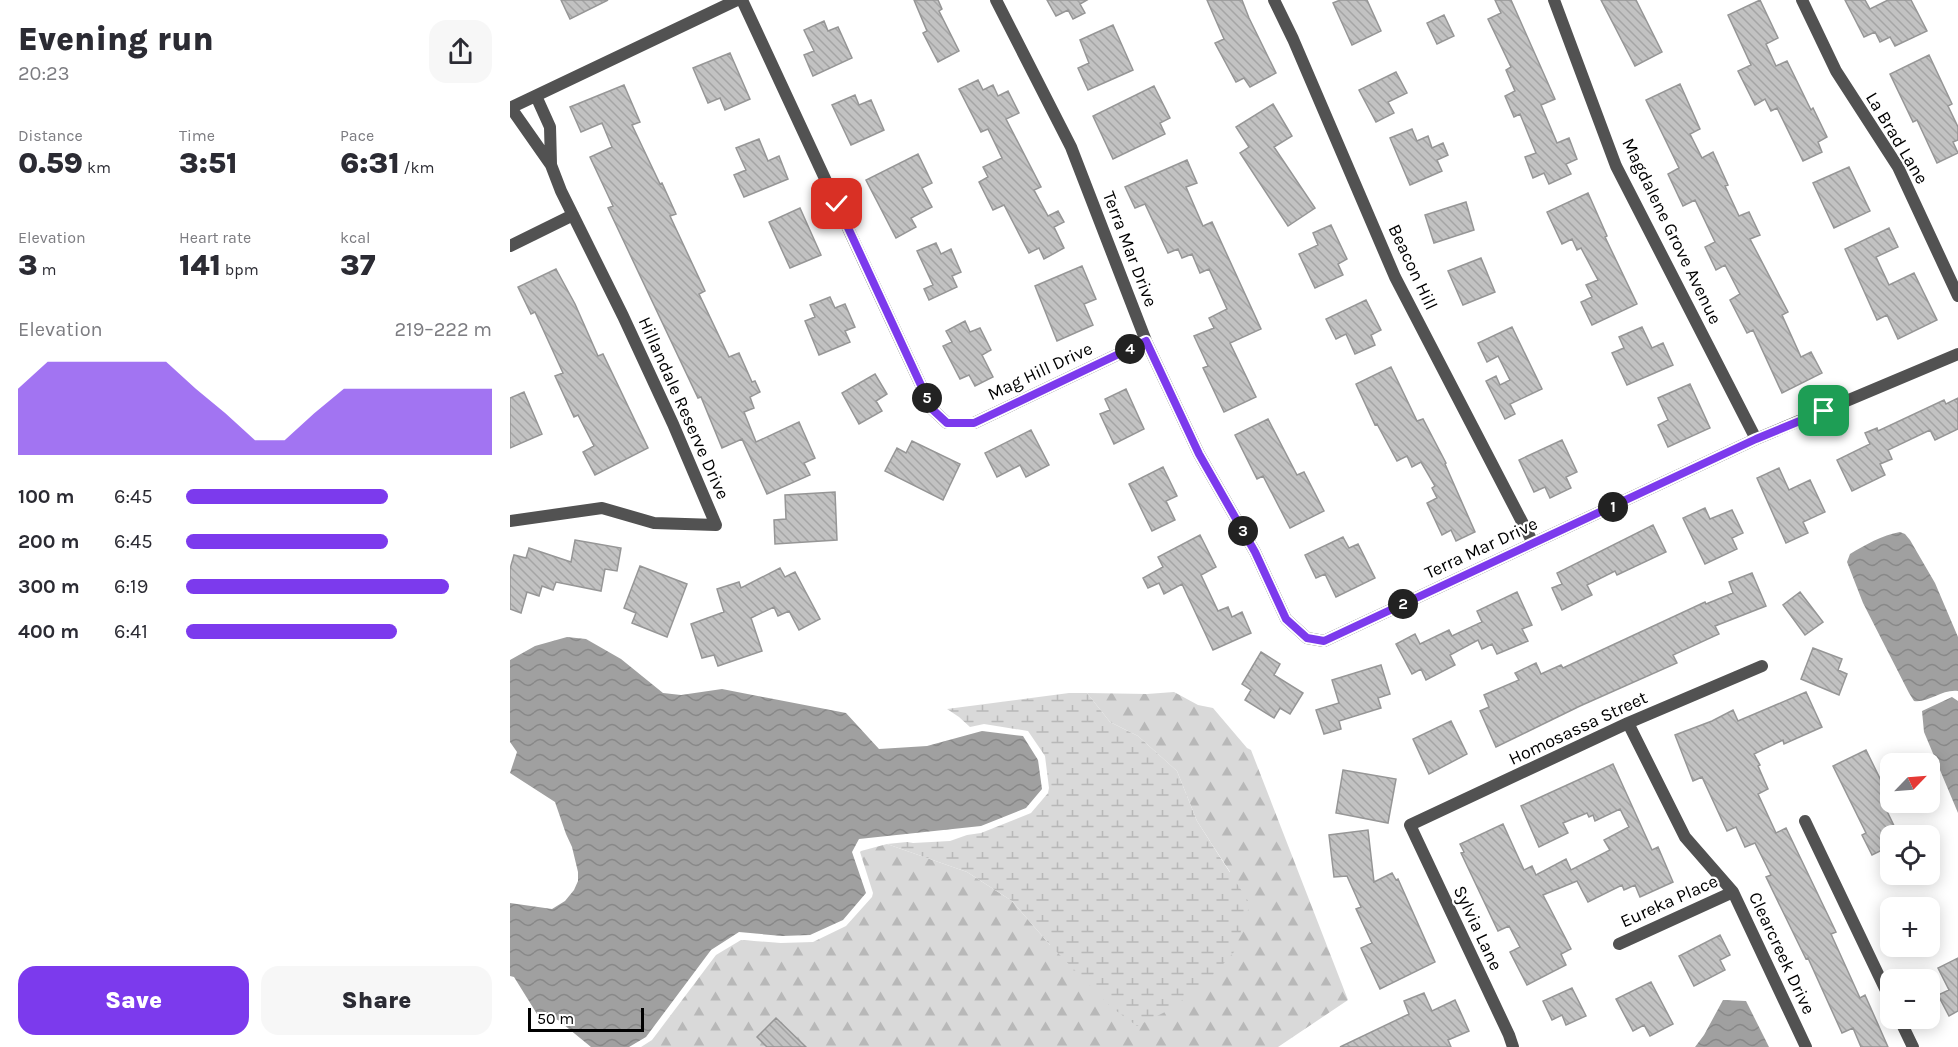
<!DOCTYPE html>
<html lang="en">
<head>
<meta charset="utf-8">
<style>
  body { margin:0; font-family:Karla,sans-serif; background:#f7f7f7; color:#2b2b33; height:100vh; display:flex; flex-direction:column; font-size:22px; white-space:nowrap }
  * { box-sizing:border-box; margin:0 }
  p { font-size:20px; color:#7c7c81 }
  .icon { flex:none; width:33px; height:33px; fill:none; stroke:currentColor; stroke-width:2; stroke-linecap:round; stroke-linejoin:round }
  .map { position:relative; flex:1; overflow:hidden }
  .details { display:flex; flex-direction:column; background:#fff; width:510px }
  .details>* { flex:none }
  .needle { width:39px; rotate:65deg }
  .fabs { position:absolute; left:1370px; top:753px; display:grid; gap:12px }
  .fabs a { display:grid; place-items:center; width:60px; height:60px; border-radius:12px; background:#fff; box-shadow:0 3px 15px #0003; font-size:30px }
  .scale { position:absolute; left:18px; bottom:15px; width:116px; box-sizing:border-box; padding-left:6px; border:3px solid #000; border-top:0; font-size:16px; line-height:21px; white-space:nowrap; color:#000; -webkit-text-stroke:4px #fff; paint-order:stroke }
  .pin { position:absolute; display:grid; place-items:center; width:51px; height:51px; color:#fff; margin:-26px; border-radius:12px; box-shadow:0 3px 9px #0006 }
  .km { position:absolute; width:30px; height:30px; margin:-15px; border-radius:50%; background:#222; color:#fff; font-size:16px; line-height:30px; text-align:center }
  .round { display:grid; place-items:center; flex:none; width:63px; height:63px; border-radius:18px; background:#f7f7f7 }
  .headline { display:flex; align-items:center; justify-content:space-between; height:102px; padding:0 18px }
  h1 { font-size:33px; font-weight:800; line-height:45px }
  .figures { display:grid; grid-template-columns:repeat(3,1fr); gap:9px; height:102px; padding:6px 18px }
  .figures div { display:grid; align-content:center }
  .figures b { font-size:30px; font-weight:800 }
  .figures small { font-size:16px; font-weight:400 }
  .figures p { font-size:16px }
  .chart { height:168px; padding:12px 18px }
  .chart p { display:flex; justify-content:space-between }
  .chart svg { width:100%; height:108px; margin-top:6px; fill:#7c3aed; opacity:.7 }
  .button { display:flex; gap:12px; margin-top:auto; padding:12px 18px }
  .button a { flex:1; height:69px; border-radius:18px; background:#7c3aed; color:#fff; font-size:24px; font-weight:800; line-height:69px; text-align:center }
  .button a+a { background:#f7f7f7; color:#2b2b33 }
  ul { padding:0 18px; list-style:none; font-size:20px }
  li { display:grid; grid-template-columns:96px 72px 1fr; align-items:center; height:45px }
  li i { height:15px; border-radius:8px; background:#7c3aed }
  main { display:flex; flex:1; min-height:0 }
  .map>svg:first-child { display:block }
</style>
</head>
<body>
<main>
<section class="details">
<div class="headline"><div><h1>Evening run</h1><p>20:23</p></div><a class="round"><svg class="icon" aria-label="share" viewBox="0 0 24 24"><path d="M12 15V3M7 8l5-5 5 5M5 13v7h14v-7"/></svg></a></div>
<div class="figures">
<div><p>Distance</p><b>0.59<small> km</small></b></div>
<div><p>Time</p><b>3:51</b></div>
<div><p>Pace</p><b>6:31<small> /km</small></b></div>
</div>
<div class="figures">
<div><p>Elevation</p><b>3<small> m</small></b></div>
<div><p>Heart rate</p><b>141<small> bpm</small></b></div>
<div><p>kcal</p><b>37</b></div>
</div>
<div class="chart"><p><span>Elevation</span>219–222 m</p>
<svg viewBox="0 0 160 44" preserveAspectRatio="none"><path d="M0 44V17L10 6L20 6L30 6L40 6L50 6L60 17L70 27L80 38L90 38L100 27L110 17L120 17L130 17L140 17L150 17L160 17V44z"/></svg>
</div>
<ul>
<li><b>100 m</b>6:45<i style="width:66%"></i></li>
<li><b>200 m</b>6:45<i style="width:66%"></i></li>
<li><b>300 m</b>6:19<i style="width:86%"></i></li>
<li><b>400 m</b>6:41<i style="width:69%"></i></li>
</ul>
<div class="button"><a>Save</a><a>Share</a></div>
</section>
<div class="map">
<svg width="1448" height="1047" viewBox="0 0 1448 1047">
  <defs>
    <pattern id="forest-firs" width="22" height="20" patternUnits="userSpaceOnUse" patternTransform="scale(1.5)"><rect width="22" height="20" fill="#d9d9d9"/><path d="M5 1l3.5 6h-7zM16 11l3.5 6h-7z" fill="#b8b8b8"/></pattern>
    <pattern id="wetland-marsh" width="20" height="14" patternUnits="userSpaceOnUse" patternTransform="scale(1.5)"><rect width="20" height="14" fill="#d9d9d9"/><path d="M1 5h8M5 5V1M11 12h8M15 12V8" fill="none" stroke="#b8b8b8"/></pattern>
    <pattern id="water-waves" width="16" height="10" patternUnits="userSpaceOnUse" patternTransform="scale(1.5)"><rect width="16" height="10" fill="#a0a0a0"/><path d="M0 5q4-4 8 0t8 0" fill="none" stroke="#888"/></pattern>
    <pattern id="building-back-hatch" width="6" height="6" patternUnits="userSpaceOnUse" patternTransform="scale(1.5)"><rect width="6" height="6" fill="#c2c2c2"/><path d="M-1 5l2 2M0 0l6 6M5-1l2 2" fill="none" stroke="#a5a5a5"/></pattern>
  </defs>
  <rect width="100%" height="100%" fill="#fff"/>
  <path fill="url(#forest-firs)" d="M664 692 688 705 703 708 737 748 741 750 838 1000 768 1047H131L142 1040 206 955 231 940 271 943 303 942 336 926 362 897 363 893 350 852 351 851 377 844 457 872 502 901 540 945 720 872 687 821 667 771 628 736 600 722 577 693 637 694Z"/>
  <path fill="url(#wetland-marsh)" d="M559 693H577L600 722 628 736 667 771 687 821 740 904 724 952 695 984 657 1011 627 1026 601 1007 540 945 502 901 457 872 377 844 397 842 403 843 440 841 457 835 471 833 521 813 538 793 539 788 535 756 518 731 474 724 460 727 449 717 437 709Z"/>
  <path fill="url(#water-waves)" d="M1390 532 1395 534 1400 540 1425 583 1448 637V691C1432 689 1419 703 1404 701L1399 693 1353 603 1337 562 1340 554C1355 545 1372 535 1390 532Z
    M57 637 76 639 111 659 153 693 171 695 212 689 336 713 369 749 417 746 472 731 513 736 528 760 532 789 516 808 471 826 349 839 342 852 356 893 333 920 300 935 272 936 229 932 201 950 136 1037 119 1047H81L48 1020 27 1014 4 977 0 976V903L42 909 55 901 64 890 68 881V872L62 847 56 834 45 802 0 773 7 752 0 742V660L25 646Z
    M1442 697 1448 701V813L1414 732 1412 711Z
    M1213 1000 1236 1001 1259 1047H1185L1194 1035Z"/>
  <path fill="url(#building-back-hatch)" stroke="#969696" stroke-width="1.5" d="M51 0H98L60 19Z
    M404 0H428L432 9 429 11 449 51 428 62 413 33 417 31Z
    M537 0H577L570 4 575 13 563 19 558 10 546 16Z
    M697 0H732L739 18 766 73 740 87 734 78 726 82 705 43 714 39Z
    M830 0H857L871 31 842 45 823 3Z
    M985 0H1001L1045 99 1031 105 1047 143 1059 138 1067 159 1056 164 1061 174 1039 184 1034 173 1023 178 1015 157 1026 153 1010 114 1004 117 995 96 1005 91 996 70 1001 67 978 19 991 13Z
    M1091 0H1126L1152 52 1125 66Z
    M1250 0 1268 38 1256 44 1266 66 1277 61 1301 110 1303 108 1317 137 1308 142 1312 152 1293 161 1267 108 1261 111 1255 99 1245 105 1228 71 1241 65 1218 15Z
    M1335 0H1355L1360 9 1378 0H1401L1417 31 1385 46 1380 37 1370 42 1365 32 1354 37Z
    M934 15 944 36 927 44 917 23Z
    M314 21 318 31 328 27 342 58 303 76 294 55 304 51 294 30Z
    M603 25 623 70 578 90 568 68 579 63 570 40Z
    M220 53 240 99 215 110 210 98 198 103 183 68Z
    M1419 55 1442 104 1438 106 1448 127V140L1443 142 1448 153 1427 163 1407 120 1403 122 1380 74Z
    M886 72 897 93 878 102 884 113 866 122 849 90Z
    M468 80 473 90 483 85 488 96 498 91 509 113 496 119 531 187 524 190 538 216 548 211 554 222 544 227 554 248 534 259 529 248 519 253 494 205 483 210 469 182 478 177 473 167 492 158 478 129 471 132 449 89Z
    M1170 84 1190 129 1180 134 1192 158 1203 152 1218 185 1215 186 1229 216 1239 212 1250 235 1240 239 1278 312 1272 315 1291 357 1301 352 1312 373 1272 393 1243 330 1237 333 1220 300 1230 294 1215 265 1206 270 1195 247 1205 242 1185 200 1173 206 1158 174 1169 168 1136 100Z
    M114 85 130 122 122 125 150 184 152 183 166 214 160 216 195 291 189 294 219 357 229 353 242 382 245 381 250 392 240 397 244 408 234 412 246 442 289 422 305 458 294 463 300 475 257 494 232 439 212 448 191 397 188 398 98 208 103 206 80 157 102 147 92 123 71 132 60 107Z
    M644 86 660 118 650 123 655 134 603 159 583 116Z
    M345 95 349 105 361 100 374 130 341 145 322 105Z
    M763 104 782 136 764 147 805 208 778 226 730 153 739 147 726 127Z
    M902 129 907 141 918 136 922 148 933 143 938 155 927 160 932 171 900 185 880 138Z
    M249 139 258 161 269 156 278 179 234 197 224 175 236 170 226 148Z
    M408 154 422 183 412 188 422 207 401 218 406 227 386 238 356 180Z
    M677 160 687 183 676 187 693 226 702 222 751 329 720 343 746 397 714 412 693 368 698 366 684 336 704 328 699 318 717 309 699 269 690 273 682 254 672 258 668 249 658 253 635 204 625 208 615 187Z
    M1339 167 1360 211 1324 228 1303 183Z
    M1078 193 1097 236 1095 237 1127 304 1082 325 1071 302 1082 297 1076 285 1088 280 1071 248 1067 250 1062 239 1052 244 1037 212Z
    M956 202 964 230 924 243 915 215Z
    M290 208 311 255 280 268 259 222Z
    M821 225 837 259 828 264 833 275 805 288 789 254 808 245 803 233Z
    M1379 228 1388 247 1366 257 1379 285 1404 273 1427 320 1388 339 1377 315 1367 320 1335 249Z
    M426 243 431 254 441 249 451 272 442 276 447 287 419 300 414 289 423 285 407 251Z
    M971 258 985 292 953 305 938 271Z
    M572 266 586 299 574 304 583 325 547 341 525 286Z
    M46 269 65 304 88 356 93 354 138 448 85 475 73 452 84 446 68 415 64 417 45 376 53 373 25 312 21 314 8 287Z
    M320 297 325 308 335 304 345 327 335 331 340 342 309 355 295 321 305 317 300 305Z
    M856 300 871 330 861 335 865 345 845 354 836 334 826 339 816 319Z
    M455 321 460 332 470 328 481 350 472 355 483 377 465 386 459 375 450 379 433 346 442 342 436 331Z
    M1002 327 1032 389 1000 404 1005 414 995 419 976 381 986 376 990 385 1000 380 988 356 977 362 968 343Z
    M1132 327 1142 348 1153 343 1163 365 1117 385 1102 353 1114 348 1109 337Z
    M881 367 907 421 913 419 936 463 935 464 965 532 946 541 941 530 932 535 917 503 927 498 922 488 925 486 911 462 902 467 897 456 887 461 867 424 865 425 846 384Z
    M365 374 377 394 366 401 372 411 349 424 332 393Z
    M1180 384 1200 428 1158 447 1148 425 1158 420 1148 398Z
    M616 389 634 429 604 444 590 414 600 410 595 399Z
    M14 392 32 434 0 448V398Z
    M1448 398V429L1425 440 1420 430 1378 450 1382 459 1370 464 1375 475 1342 491 1327 460 1360 444 1355 433 1367 428 1368 431 1434 400 1436 404Z
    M758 419 787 475 794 472 814 511 780 528 753 476 747 479 725 435Z
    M521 430 539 465 516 477 510 465 487 477 475 453Z
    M1052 440 1067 472 1056 477 1061 488 1040 498 1035 487 1024 492 1009 460Z
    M402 441 450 464 433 500 375 471 387 448 396 453Z
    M653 467 667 496 656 501 665 520 642 531 619 484Z
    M1269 468 1279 490 1300 480 1315 512 1293 522 1298 533 1276 543 1247 478Z
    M325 492 327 540 265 544 264 520 276 519 275 495Z
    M1195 508 1200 519 1222 510 1233 533 1222 538 1227 549 1195 564 1173 518Z
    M1143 525 1156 552 1107 575 1105 571 1077 585 1082 595 1052 610 1042 588 1052 584 1047 573Z
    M690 535 706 567 691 575 708 611 718 607 722 617 732 612 741 633 703 650 672 584 654 594 649 583 638 588 633 578 653 567 648 557Z
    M833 537 839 548 848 544 865 578 826 597 815 574 806 578 795 555Z
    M65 540 111 548 107 571 95 569 91 591 46 582 43 590 32 586 29 596 17 592 11 613 0 609V569L4 555 16 558 19 548 61 562Z
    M130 566 177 584 157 637 122 623 126 613 114 608Z
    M270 568 275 577 285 572 310 619 289 630 279 611 268 616 264 607 241 618 252 651 208 666 204 655 192 658 181 624 214 612 207 589 229 582 231 588Z
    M1242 573 1256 606 1205 626 1209 634 1163 655 1167 663 1070 706 986 747 970 711 979 707 974 695 1009 680 1005 673 1026 663 1031 674 1051 665 1053 668 1195 602 1196 604 1223 593 1219 582Z
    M1007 592 1022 625 1012 629 1018 641 987 654 982 644 972 649 968 640 940 655 945 665 916 680 911 669 902 674 886 644 905 634 910 644 939 630 942 636 972 622 967 611Z
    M1290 592 1313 622 1295 635 1273 605Z
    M1303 648 1332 659 1328 670 1337 674 1329 695 1291 679Z
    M751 652 770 664 764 675 793 693 780 714 770 708 764 718 735 700 741 690 732 684Z
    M871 665 880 694 868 698 871 708 829 721 831 729 814 734 806 710 829 703 822 680Z
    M1296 692 1312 727 1274 744 1273 740 1244 754 1250 765 1248 766 1258 789 1248 794 1266 833 1276 828 1326 932 1321 934 1350 998 1355 995 1378 1047H1351L1343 1028 1332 1033 1298 958 1296 959 1256 877 1261 875 1245 843 1235 847 1226 827 1217 831 1192 777 1183 781 1165 735 1202 721 1223 710 1228 721Z
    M941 721 957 754 919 774 903 739Z
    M1356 750 1380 799 1373 803 1389 836H1380V868L1372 850 1362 855 1352 835 1356 833 1323 766Z
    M1103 764 1142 850 1148 847 1163 882 1130 897 1125 885 1114 890 1112 885 1078 902 1067 881 1033 895 1061 949 1051 954 1056 965 1017 985 1000 952 1010 947 999 926 988 931 951 853 954 852 950 844 993 824 1014 870 1022 866 1026 875 1056 859 1061 870 1100 850 1094 840 1119 827 1110 809 1085 821 1083 815 1079 817 1077 813 1053 823 1058 833 1029 847 1011 806Z
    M833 770 886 779 878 823 826 813Z
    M858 830 864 882 882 873 886 880 888 879 925 962 870 989 851 948 862 943 846 909 851 907 837 876 824 877 819 835Z
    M1210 935 1220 955 1210 960 1215 970 1184 986 1169 956Z
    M1448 958V1011L1439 1016 1428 995 1439 990 1428 968Z
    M1141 982 1163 1024 1140 1036 1134 1025 1123 1031 1106 999Z
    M1062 988 1076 1016 1056 1025 1052 1015 1042 1020 1033 1001Z
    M914 993 922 1011 945 1000 959 1031 938 1040 941 1047H830L899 1014 894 1001Z
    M266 1018 296 1047H257L247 1037Z"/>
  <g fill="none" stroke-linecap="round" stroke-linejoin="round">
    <path stroke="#525252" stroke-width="12" d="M232 0 422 409 437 423H464L636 341
      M486 0 561 147 636 341 689 454 745 552 776 619 797 638 814 641 1246 439 1448 354
      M764 0 783 39 885 277 1023 543
      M1044 0 1106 166 1246 439
      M1292 0 1326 71 1388 167 1448 296
      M26 96 40 127 41 164
      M0 108 227 0
      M0 246 63 215
      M0 521 92 508 144 523 206 525 163 424 113 316 51 191 41 165 1 108
      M1118 723 1175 837 1223 892 1296 1047
      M1295 821 1380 999
      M1109 944 1223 892
      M1389 1018 1403 1047
      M1003 1047 999 1035 900 825 1118 723 1252 666"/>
  </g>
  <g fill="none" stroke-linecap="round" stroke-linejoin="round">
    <defs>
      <path id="route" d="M327 204 422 409 437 423H464L636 341 689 454 745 552 776 619 797 638 814 641 1246 439 1314 411"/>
    </defs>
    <use href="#route" stroke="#fff" stroke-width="12"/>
    <use href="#route" stroke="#7c3aed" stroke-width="8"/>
  </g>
  <g text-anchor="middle" stroke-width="4.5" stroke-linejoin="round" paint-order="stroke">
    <g font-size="18" fill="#000" stroke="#fff">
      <text transform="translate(1387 138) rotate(59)" y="6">La Brad Lane</text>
      <text transform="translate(1162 231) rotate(64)" y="6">Magdalene Grove Avenue</text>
      <text transform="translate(620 249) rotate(69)" y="6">Terra Mar Drive</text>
      <text transform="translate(903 267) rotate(65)" y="6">Beacon Hill</text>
      <text transform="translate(530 371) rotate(-25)" y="6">Mag Hill Drive</text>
      <text transform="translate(174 408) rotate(66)" y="6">Hillandale Reserve Drive</text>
      <text transform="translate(971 548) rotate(-25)" y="6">Terra Mar Drive</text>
      <text transform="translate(1068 728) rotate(-25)" y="6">Homosassa Street</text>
      <text transform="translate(1159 901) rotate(-24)" y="6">Eureka Place</text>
      <text transform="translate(968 928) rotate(65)" y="6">Sylvia Lane</text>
      <text transform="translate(1272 953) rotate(65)" y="6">Clearcreek Drive</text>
    </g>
  </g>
</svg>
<div class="fabs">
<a><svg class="needle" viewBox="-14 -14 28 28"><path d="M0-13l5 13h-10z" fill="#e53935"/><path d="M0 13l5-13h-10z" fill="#7c7c81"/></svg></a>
<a><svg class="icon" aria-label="locate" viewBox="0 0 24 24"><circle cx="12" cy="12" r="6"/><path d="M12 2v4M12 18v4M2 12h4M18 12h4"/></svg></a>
<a>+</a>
<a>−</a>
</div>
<div class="scale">50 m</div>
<div class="pin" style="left:1314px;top:411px;background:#1e9e55"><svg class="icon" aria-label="arrive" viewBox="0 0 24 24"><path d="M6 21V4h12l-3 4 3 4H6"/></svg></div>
<div class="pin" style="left:327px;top:204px;background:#d93025"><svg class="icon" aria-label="check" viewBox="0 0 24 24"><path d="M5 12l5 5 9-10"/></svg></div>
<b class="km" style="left:1103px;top:507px">1</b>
<b class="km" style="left:893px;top:604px">2</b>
<b class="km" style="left:733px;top:531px">3</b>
<b class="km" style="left:620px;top:349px">4</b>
<b class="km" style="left:417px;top:398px">5</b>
</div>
</main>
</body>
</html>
